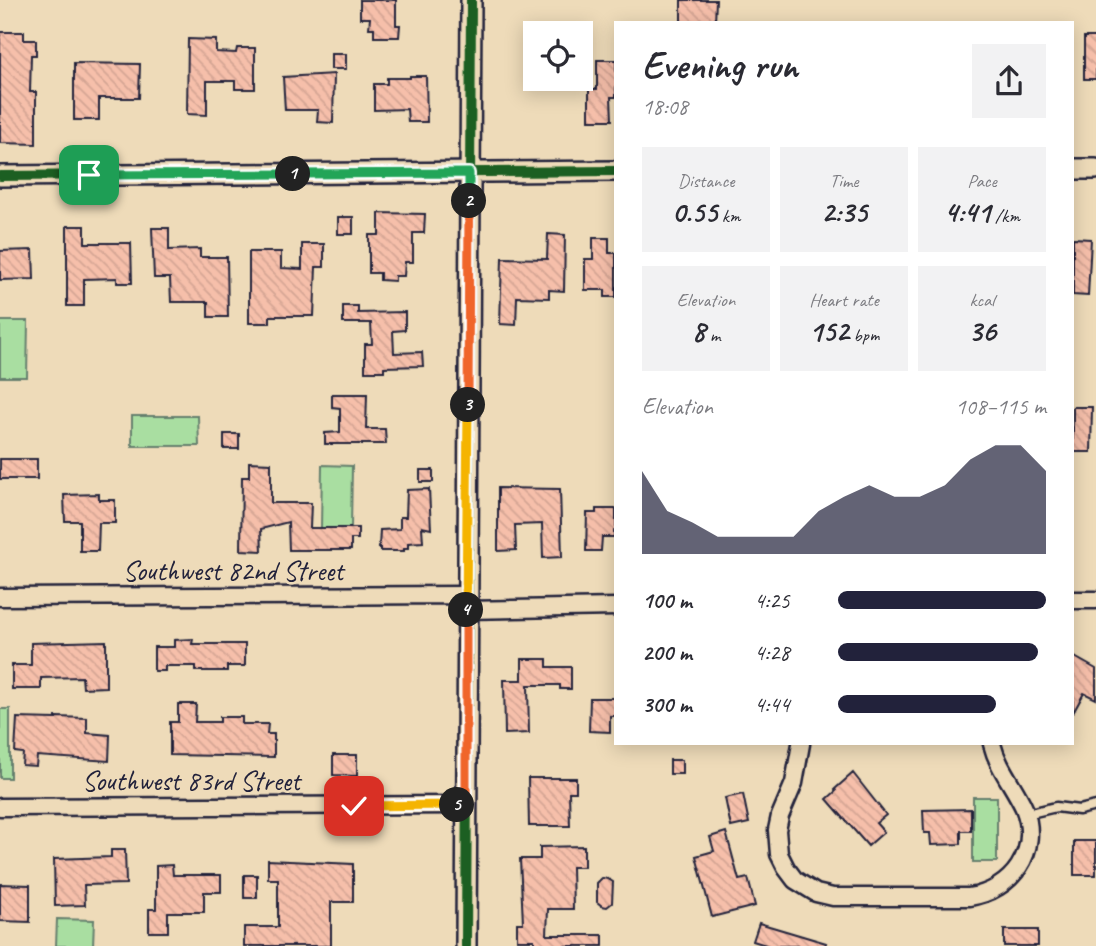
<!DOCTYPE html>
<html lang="en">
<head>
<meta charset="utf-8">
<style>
  body { margin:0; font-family:Caveat,sans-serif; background:#f2f2f3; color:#2b2b33; height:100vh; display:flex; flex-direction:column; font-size:26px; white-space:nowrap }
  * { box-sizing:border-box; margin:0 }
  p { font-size:23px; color:#7c7c81 }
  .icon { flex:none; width:38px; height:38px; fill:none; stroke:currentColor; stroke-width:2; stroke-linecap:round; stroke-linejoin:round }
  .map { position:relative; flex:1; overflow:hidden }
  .sheet { position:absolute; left:614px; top:21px; width:460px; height:724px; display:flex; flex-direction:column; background:#fff; border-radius:0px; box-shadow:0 4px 18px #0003 }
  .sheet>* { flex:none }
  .tools { position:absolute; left:523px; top:21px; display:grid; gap:14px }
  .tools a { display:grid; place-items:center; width:70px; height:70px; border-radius:0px; background:#fff; box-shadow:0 4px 18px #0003; font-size:35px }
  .pin { position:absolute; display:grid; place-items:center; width:60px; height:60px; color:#fff; margin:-30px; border-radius:14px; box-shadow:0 4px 10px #0006 }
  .km { position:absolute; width:35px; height:35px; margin:-18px; border-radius:50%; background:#222; color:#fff; font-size:19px; line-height:35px; text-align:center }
  .round { display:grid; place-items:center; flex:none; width:74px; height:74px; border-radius:0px; background:#f2f2f3 }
  .summary { display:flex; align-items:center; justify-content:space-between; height:119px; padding:0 28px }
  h1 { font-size:38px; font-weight:700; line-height:52px }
  .metrics { display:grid; grid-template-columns:repeat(3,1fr); gap:10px; height:119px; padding:7px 28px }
  .metrics div { display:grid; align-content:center; border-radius:0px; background:#f2f2f3; text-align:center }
  .metrics b { font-size:30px; font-weight:700 }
  .metrics small { font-size:19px; font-weight:400 }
  .metrics p { font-size:19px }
  .chart { height:196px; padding:14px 28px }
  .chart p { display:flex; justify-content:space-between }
  .chart svg { width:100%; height:126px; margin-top:7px; fill:#22223b; opacity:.7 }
  ul { padding:0 28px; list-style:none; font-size:23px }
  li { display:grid; grid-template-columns:112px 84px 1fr; align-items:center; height:52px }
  li i { height:18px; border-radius:9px; background:#22223b }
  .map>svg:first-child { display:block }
</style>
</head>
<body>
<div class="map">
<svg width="1096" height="946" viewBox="0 0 1096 946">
  <defs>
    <pattern id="building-back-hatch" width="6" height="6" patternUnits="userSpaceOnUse" patternTransform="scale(1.75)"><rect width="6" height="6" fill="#f6bfaa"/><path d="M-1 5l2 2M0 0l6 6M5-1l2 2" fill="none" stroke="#d3a493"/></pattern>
  </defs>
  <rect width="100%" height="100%" fill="#eedbb9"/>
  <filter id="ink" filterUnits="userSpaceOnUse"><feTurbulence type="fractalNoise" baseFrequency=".0143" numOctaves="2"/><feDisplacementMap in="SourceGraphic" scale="14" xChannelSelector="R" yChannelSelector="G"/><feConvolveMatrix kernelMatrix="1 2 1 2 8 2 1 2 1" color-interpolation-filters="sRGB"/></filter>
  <g filter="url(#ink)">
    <path fill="#a9dea1" stroke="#66806e" stroke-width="2" d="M0 321H28L27 377H0Z
      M132 416H198L199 446H132Z
      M322 465 352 466 351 529H321Z
      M0 709H10V778H0Z
      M973 797H997V862H973Z
      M57 919 94 920 93 946H56Z"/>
    <path fill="url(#building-back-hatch)" stroke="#22223b" stroke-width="2" d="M360 0H396V25H400L399 37H374V28H369L370 18H360Z
      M681 0H716L715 23H681Z
      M0 32H24V40H36V55H31L30 92H36V144L0 143Z
      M1084 37H1096V79H1084Z
      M188 39 216 40V52L236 53 237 48H255V89H235V81H207V115L187 114Z
      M331 54H346V69H331Z
      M597 60H616V97H611L612 120H589V89H597Z
      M74 63 140 64 139 98H99V120H74Z
      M334 74 333 123 317 122 318 110H285L283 77Z
      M410 76H426L427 122H408L407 109 374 110V84H387V78H410Z
      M379 213 425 214 424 233H413V262H405L404 276H395V281L380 280V273H369V235H379Z
      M338 217H353V234H338Z
      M67 226H85V243H131L132 283H117V278L84 279V306H67Z
      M152 228H169V250L200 249V257H227L228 317H208V302H171L170 278H154Z
      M548 234 565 235 564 291 549 290V298L517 297 516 325 500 324 502 258 547 259Z
      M593 238H609V253H616V297H605V290H585V259H593Z
      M1073 238 1091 239 1088 296 1073 295Z
      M302 244H324V267H316L314 316H270V323H249V252H281V268L302 269Z
      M33 250 34 279 0 280V251Z
      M343 306H358V313L405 312V330L393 331 394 353 422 352 423 366 384 367V371H365V344H372L371 323H343Z
      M332 394H367L366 429H385L386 444H325V433L340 432V408L332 407Z
      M1073 407H1092L1091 452H1073Z
      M224 434H239V449H224Z
      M0 459H37V479H0Z
      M249 462 271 463V503H311L310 528H358V539H351V550H289L288 522 261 529 262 551 241 550 242 477H249Z
      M420 470H433V482H420Z
      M498 488 560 489 562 557 543 558 542 524 515 525 516 550 498 551Z
      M429 489 431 529 422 527 423 542 408 543V548H404V551H381V548H379L380 530 400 529V517H406L407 490Z
      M99 494V500H115V523H99L98 551H80V521H65L64 495Z
      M596 509H616V531H614V537H602L601 551H586L587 513H596Z
      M193 639 192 644H245V666H227V671H196V666H165V671H154V647H174V640Z
      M106 641V687L83 688 82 677 41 678V689H12V665H31V643Z
      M1073 656 1096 669V699L1084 693 1073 713Z
      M522 659H547V667H571V689H560V685H528L529 733 505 734 504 680H522Z
      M590 698H616V716H610V732L589 731Z
      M178 704H196L195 722H220V717H242V724H268L267 734H274V757L170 755V722H178Z
      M56 717 87 718V733L110 735 109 761 37 756 36 766 22 765 23 753 15 752 17 718 56 719Z
      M333 755H357V776L333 775Z
      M670 760H682V774H670Z
      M853 773 886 815 876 823 884 832 868 846 827 799 836 791 835 789Z
      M528 778H576V792H569L570 826H529Z
      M743 794 749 823 731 827 725 798Z
      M971 809V831H961V844L931 845 930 833H924L923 810Z
      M726 832 739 880 748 878 755 906 712 917 696 856 714 851 710 837Z
      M1074 841H1096V875H1074Z
      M584 846V867H572L573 909H548L547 935H603V946H534V940H517V923H523L520 859H540V847Z
      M111 850H125L126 884 84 885 85 905 55 906 54 859 111 857Z
      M268 860 353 864V902H331V946H244V927H278V879H268Z
      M172 865 173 875H221V892H204V912H168V932H149V909H156V866Z
      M244 875H257V898H244Z
      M602 878 608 879 613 882 612 903 607 907 602 906 597 902V883Z
      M0 884 30 885V922L0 921Z
      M759 923 826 943 825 946H769L753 941Z
      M1004 930H1038V946H1004Z"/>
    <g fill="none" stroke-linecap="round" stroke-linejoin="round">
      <defs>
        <path id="service" d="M1026 814 1056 807 1079 810 1096 806"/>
        <path id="minor" d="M0 597 466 595
          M1073 600H1096
          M466 610 616 607
          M801 744 794 783 780 816 777 830 779 854 786 868 795 880 816 893 833 897H969C1012 891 1041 851 1024 808 1014 786 998 768 992 744
          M0 807 466 805"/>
        <path id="tertiary" d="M1073 169H1096
          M0 176 616 171
          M466 946 471 0"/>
      </defs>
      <use href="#service" stroke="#22223b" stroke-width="13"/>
      <use href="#minor" stroke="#22223b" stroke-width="21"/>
      <use href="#tertiary" stroke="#22223b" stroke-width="24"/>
      <use href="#service" stroke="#eedbb9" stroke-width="8"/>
      <use href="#minor" stroke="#eedbb9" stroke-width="16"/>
      <use href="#tertiary" stroke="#eedbb9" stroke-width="19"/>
      <defs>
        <path id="cycleway" d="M0 176 616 171
          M466 946 471 0"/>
      </defs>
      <use href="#cycleway" stroke="#eedbb9" stroke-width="15"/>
      <use href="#cycleway" stroke="#1b5e20" stroke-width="10"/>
    </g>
  </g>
  <g fill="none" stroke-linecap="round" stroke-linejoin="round" filter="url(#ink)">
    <defs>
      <path id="split-1" d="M89 175 293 174"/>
      <path id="split-2" d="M293 174 469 173V201"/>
      <path id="split-3" d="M468 405 469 201"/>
      <path id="split-4" d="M466 610 468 405"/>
      <path id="split-5" d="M457 805H466V610"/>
      <path id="split-6" d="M354 806 457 805"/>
    </defs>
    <use href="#split-1" stroke="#fff" stroke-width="14"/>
    <use href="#split-2" stroke="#fff" stroke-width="14"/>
    <use href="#split-3" stroke="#fff" stroke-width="14"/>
    <use href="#split-4" stroke="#fff" stroke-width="14"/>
    <use href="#split-5" stroke="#fff" stroke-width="14"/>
    <use href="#split-6" stroke="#fff" stroke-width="14"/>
    <use href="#split-1" stroke="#22a559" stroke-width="9"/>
    <use href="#split-2" stroke="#22a559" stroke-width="9"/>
    <use href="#split-3" stroke="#f0652b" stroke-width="9"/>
    <use href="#split-4" stroke="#f5b400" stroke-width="9"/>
    <use href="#split-5" stroke="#f0652b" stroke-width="9"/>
    <use href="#split-6" stroke="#f5b400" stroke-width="9"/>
  </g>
  <g text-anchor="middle" stroke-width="5" stroke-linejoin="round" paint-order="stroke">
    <g font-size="28" fill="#22223b" stroke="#eedbb9">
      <text x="233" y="580">Southwest 82nd Street</text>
      <text x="191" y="790">Southwest 83rd Street</text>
    </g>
  </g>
</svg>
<div class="tools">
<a><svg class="icon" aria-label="locate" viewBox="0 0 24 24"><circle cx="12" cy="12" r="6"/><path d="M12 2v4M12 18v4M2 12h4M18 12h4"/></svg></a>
</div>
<div class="pin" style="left:89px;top:175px;background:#1e9e55"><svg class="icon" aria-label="arrive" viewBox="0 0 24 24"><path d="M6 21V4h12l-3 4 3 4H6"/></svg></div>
<div class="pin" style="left:354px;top:806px;background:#d93025"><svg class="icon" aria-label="check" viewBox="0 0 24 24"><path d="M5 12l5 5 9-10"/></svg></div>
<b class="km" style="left:293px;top:174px">1</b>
<b class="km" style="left:469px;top:201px">2</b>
<b class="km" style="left:468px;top:405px">3</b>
<b class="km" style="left:466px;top:610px">4</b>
<b class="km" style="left:457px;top:805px">5</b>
<section class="sheet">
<div class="summary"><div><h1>Evening run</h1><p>18:08</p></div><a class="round"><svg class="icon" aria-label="share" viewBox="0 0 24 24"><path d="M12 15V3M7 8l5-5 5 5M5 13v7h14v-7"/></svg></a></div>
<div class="metrics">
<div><p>Distance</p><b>0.55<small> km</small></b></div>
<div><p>Time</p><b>2:35</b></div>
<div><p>Pace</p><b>4:41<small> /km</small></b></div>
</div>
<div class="metrics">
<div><p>Elevation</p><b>8<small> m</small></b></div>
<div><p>Heart rate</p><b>152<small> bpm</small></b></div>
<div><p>kcal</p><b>36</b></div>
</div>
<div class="chart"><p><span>Elevation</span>108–115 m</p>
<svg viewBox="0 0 160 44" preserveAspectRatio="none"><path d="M0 44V15L10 29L20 33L30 38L40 38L50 38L60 38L70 29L80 24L90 20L100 24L110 24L120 20L130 11L140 6L150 6L160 15V44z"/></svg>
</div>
<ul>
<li><b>100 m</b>4:25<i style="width:100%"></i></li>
<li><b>200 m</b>4:28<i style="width:96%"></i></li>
<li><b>300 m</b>4:44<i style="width:76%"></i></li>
</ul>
</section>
</div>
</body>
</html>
